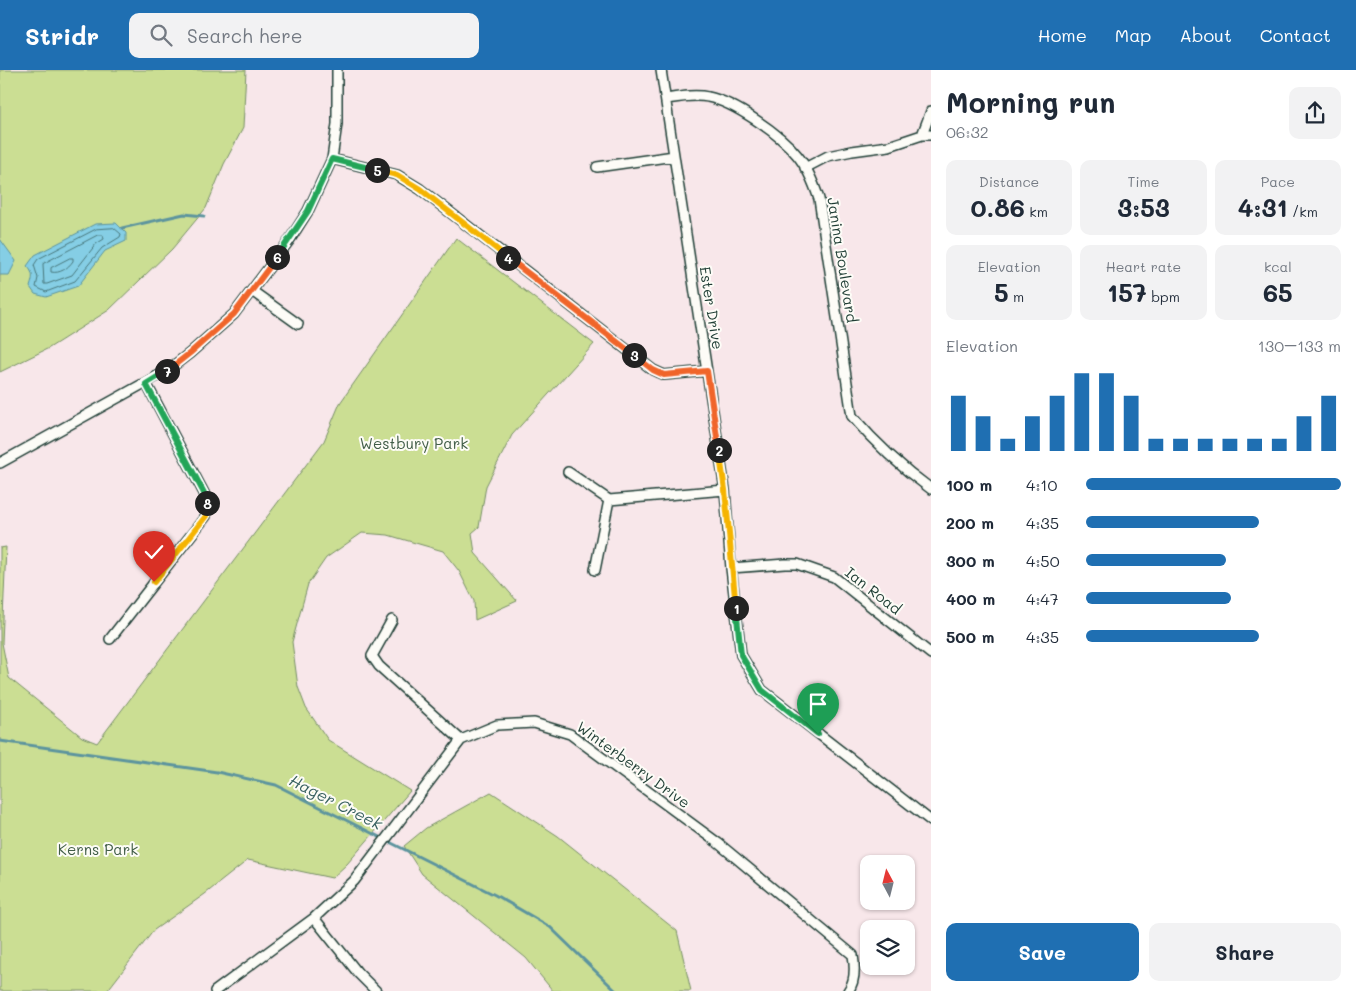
<!DOCTYPE html>
<html lang="en">
<head>
<meta charset="utf-8">
<style>
  body { margin:0; font-family:Mali,sans-serif; background:#f2f2f3; color:#1f2937; height:100vh; display:flex; flex-direction:column; font-size:19px; white-space:nowrap }
  * { box-sizing:border-box; margin:0 }
  p { font-size:16px; color:#747a83 }
  .icon { flex:none; width:28px; height:28px; fill:none; stroke:currentColor; stroke-width:2; stroke-linecap:round; stroke-linejoin:round }
  .map { position:relative; flex:1; overflow:hidden }
  .panel { display:flex; flex-direction:column; background:#fff; width:425px }
  .panel>* { flex:none }
  .needle { width:32px; rotate:353deg }
  .controls { position:absolute; left:860px; top:785px; display:grid; gap:10px }
  .controls a { display:grid; place-items:center; width:55px; height:55px; border-radius:10px; background:#fff; box-shadow:0 1px 4px #0004; font-size:25px }
  .pin { position:absolute; display:grid; place-items:center; width:42px; height:42px; color:#fff; margin:-51px -21px; border-radius:50% 50% 50% 0; rotate:-45deg; box-shadow:0 0 5px #0007 }
  .pin .icon { rotate:45deg }
  .km { position:absolute; width:25px; height:25px; margin:-12px; border-radius:50%; background:#222; color:#fff; font-size:14px; line-height:25px; text-align:center }
  .round { display:grid; place-items:center; flex:none; width:52px; height:52px; border-radius:10px; background:#f2f2f3 }
  .head { display:flex; align-items:center; justify-content:space-between; height:85px; padding:0 15px }
  h1 { font-size:28px; font-weight:700; line-height:38px }
  .stats { display:grid; grid-template-columns:repeat(3,1fr); gap:8px; height:85px; padding:5px 15px }
  .stats div { display:grid; align-content:center; border-radius:10px; background:#f2f2f3; text-align:center }
  .stats b { font-size:25px; font-weight:700 }
  .stats small { font-size:14px; font-weight:400 }
  .stats p { font-size:14px }
  .chart { height:140px; padding:10px 15px }
  .chart p { display:flex; justify-content:space-between }
  .chart svg { width:100%; height:90px; margin-top:5px; stroke:#1f6fb2; stroke-width:6 }
  .cta { display:flex; gap:10px; margin-top:auto; padding:10px 15px }
  .cta a { flex:1; height:58px; border-radius:10px; background:#1f6fb2; color:#fff; font-size:20px; font-weight:700; line-height:58px; text-align:center }
  .cta a+a { background:#f2f2f3; color:#1f2937 }
  ul { padding:0 15px; list-style:none; font-size:16px }
  li { display:grid; grid-template-columns:80px 60px 1fr; align-items:center; height:38px }
  li i { height:12px; border-radius:6px; background:#1f6fb2 }
  header { display:flex; align-items:center; gap:30px; box-sizing:border-box; height:70px; padding:0 25px; background:#1f6fb2; color:#fff }
  header strong { font-size:24px }
  nav { display:flex; gap:28px; margin-inline-start:auto; font-size:18px }
  .search { width:350px; height:45px; background:#f2f2f3; display:flex; align-items:center; gap:12px; box-sizing:border-box; padding:0 18px; border-radius:10px; color:#747a83; font-size:19px }
  main { display:flex; flex:1; min-height:0 }
  .map>svg:first-child { display:block }
</style>
</head>
<body>
<header>
<strong>Stridr</strong>
<div class="search"><svg class="icon" aria-label="search" viewBox="0 0 24 24"><circle cx="10" cy="10" r="6"/><path d="M15 15l6 6"/></svg>Search here</div>
<nav><a>Home</a><a>Map</a><a>About</a><a>Contact</a></nav>
</header>
<main>
<div class="map">
<svg width="931" height="921" viewBox="0 0 931 921">
  <rect width="100%" height="100%" fill="#f8e7ea"/>
  <filter id="ink" filterUnits="userSpaceOnUse"><feTurbulence type="fractalNoise" baseFrequency=".02" numOctaves="2"/><feDisplacementMap in="SourceGraphic" scale="10" xChannelSelector="R" yChannelSelector="G"/><feConvolveMatrix kernelMatrix="1 2 1 2 8 2 1 2 1" color-interpolation-filters="sRGB"/></filter>
  <g filter="url(#ink)">
    <path fill="#cbde93" stroke="#758e64" d="M0 0H246L243 58 224 94 206 138 172 179 109 240 49 278 0 302Z
      M456 168 594 274 512 365 486 416 479 457 472 463 475 483 517 531 475 550 474 531 459 501 443 481 388 465 362 463 326 488 308 514 292 572 298 617 306 638 328 670 410 721 347 794 332 808 248 790 205 824 154 860 107 921H0V478L6 477 2 573 9 608 82 667 97 673 324 371 340 333Z
      M491 722 558 766 677 861 691 921H553L526 888 422 804 404 776 426 758Z"/>
    <path fill="#85cee5" stroke="#5c949e" d="M116 153 126 163V171L105 181 78 216 46 227 35 224 30 217C33 208 34 203 27 196L35 185 95 154Z
      M0 169 16 191 9 205H0Z"/>
    <g fill="none" stroke-linecap="round" stroke-linejoin="round">
      <path stroke="#48777b" stroke-width="1" d="M114 158 121 164 120 167 102 178 75 211 46 222 36 217 38 208 34 195 38 189 96 159Z
        M98 165H103L104 169 96 174 72 205 47 214H44L43 194Z
        M70 188H73V191C68 198 60 204 51 202V198Z"/>
      <path stroke="#5c949e" stroke-width="3" d="M122 158 184 144 204 146
        M0 671 217 702 276 715 495 825 550 857 616 921"/>
      <defs>
        <path id="street" d="M661 0 725 420 731 498 741 585 762 620 931 751
          M666 29C679 27 695 24 708 27 734 32 780 64 797 85 808 98 814 114 819 129L852 346C875 373 902 398 931 419
          M922 65 931 41
          M332 89 397 105 420 119 653 300 664 305 707 301
          M597 97 674 86
          M805 98 828 86 852 81 889 76 922 65H931
          M252 221 298 254
          M0 393 168 300 190 283 234 244 289 171 308 141 332 89 337 54V0
          M568 402 609 430 725 420
          M731 498 785 494H797L834 507 931 584
          M595 500 609 430
          M392 550 372 586 379 596 461 670
          M110 569 206 446 208 434 204 423 146 313
          M314 848 358 903 376 921
          M215 921 314 848 354 811 461 670 497 655 534 653 570 664 718 773 853 885C855 897 856 911 848 921"/>
      </defs>
      <use href="#street" stroke="#1f3d34" stroke-width="12"/>
      <use href="#street" stroke="#fdfcf7" stroke-width="9"/>
    </g>
  </g>
  <g fill="none" stroke-linecap="round" stroke-linejoin="round" filter="url(#ink)">
    <defs>
      <path id="split-1" d="M736 538 741 585 762 620 818 664"/>
      <path id="split-2" d="M719 380 725 420 736 538"/>
      <path id="split-3" d="M634 285 653 300 664 305 707 301 719 380"/>
      <path id="split-4" d="M508 188 634 285"/>
      <path id="split-5" d="M377 100 397 105 420 119 508 188"/>
      <path id="split-6" d="M277 187 308 141 332 89 377 100"/>
      <path id="split-7" d="M167 301 190 283 234 244 277 187"/>
      <path id="split-8" d="M167 301 146 314 204 423 207 433"/>
      <path id="split-9" d="M154 512 206 446 207 433"/>
    </defs>
    <use href="#split-1" stroke="#fff" stroke-width="10"/>
    <use href="#split-2" stroke="#fff" stroke-width="10"/>
    <use href="#split-3" stroke="#fff" stroke-width="10"/>
    <use href="#split-4" stroke="#fff" stroke-width="10"/>
    <use href="#split-5" stroke="#fff" stroke-width="10"/>
    <use href="#split-6" stroke="#fff" stroke-width="10"/>
    <use href="#split-7" stroke="#fff" stroke-width="10"/>
    <use href="#split-8" stroke="#fff" stroke-width="10"/>
    <use href="#split-9" stroke="#fff" stroke-width="10"/>
    <use href="#split-1" stroke="#22a559" stroke-width="6"/>
    <use href="#split-2" stroke="#f5b400" stroke-width="6"/>
    <use href="#split-3" stroke="#f0652b" stroke-width="6"/>
    <use href="#split-4" stroke="#f0652b" stroke-width="6"/>
    <use href="#split-5" stroke="#f5b400" stroke-width="6"/>
    <use href="#split-6" stroke="#22a559" stroke-width="6"/>
    <use href="#split-7" stroke="#f0652b" stroke-width="6"/>
    <use href="#split-8" stroke="#22a559" stroke-width="6"/>
    <use href="#split-9" stroke="#f5b400" stroke-width="6"/>
  </g>
  <g text-anchor="middle" stroke-width="4" stroke-linejoin="round" paint-order="stroke">
    <g font-size="15" fill="#1f3d34" stroke="#fdfcf7">
      <text transform="translate(842 190) rotate(81)" y="5">Janina Boulevard</text>
      <text transform="translate(711 238) rotate(81)" y="5">Ester Drive</text>
      <text transform="translate(873 521) rotate(38)" y="5">Ian Road</text>
      <text transform="translate(633 695) rotate(36)" y="5">Winterberry Drive</text>
    </g>
    <g font-size="15" fill="#415d47" stroke="#fdfcf7">
      <text x="414" y="379">Westbury Park</text>
      <text x="98" y="785">Kerns Park</text>
    </g>
    <g font-size="16" font-style="italic" fill="#386160" stroke="#fdfcf7">
      <text transform="translate(336 732) rotate(27)" y="6">Hager Creek</text>
    </g>
  </g>
</svg>
<div class="controls">
<a><svg class="needle" viewBox="-14 -14 28 28"><path d="M0-13l5 13h-10z" fill="#e53935"/><path d="M0 13l5-13h-10z" fill="#747a83"/></svg></a>
<a><svg class="icon" aria-label="layers" viewBox="0 0 24 24"><path d="M12 4l9 5-9 5-9-5zM3 14l9 5 9-5"/></svg></a>
</div>
<div class="pin" style="left:818px;top:664px;background:#1e9e55"><svg class="icon" aria-label="arrive" viewBox="0 0 24 24"><path d="M6 21V4h12l-3 4 3 4H6"/></svg></div>
<div class="pin" style="left:154px;top:512px;background:#d93025"><svg class="icon" aria-label="check" viewBox="0 0 24 24"><path d="M5 12l5 5 9-10"/></svg></div>
<b class="km" style="left:736px;top:538px">1</b>
<b class="km" style="left:719px;top:380px">2</b>
<b class="km" style="left:634px;top:285px">3</b>
<b class="km" style="left:508px;top:188px">4</b>
<b class="km" style="left:377px;top:100px">5</b>
<b class="km" style="left:277px;top:187px">6</b>
<b class="km" style="left:167px;top:301px">7</b>
<b class="km" style="left:207px;top:433px">8</b>
</div>
<section class="panel">
<div class="head"><div><h1>Morning run</h1><p>06:32</p></div><a class="round"><svg class="icon" aria-label="share" viewBox="0 0 24 24"><path d="M12 15V3M7 8l5-5 5 5M5 13v7h14v-7"/></svg></a></div>
<div class="stats">
<div><p>Distance</p><b>0.86<small> km</small></b></div>
<div><p>Time</p><b>3:53</b></div>
<div><p>Pace</p><b>4:31<small> /km</small></b></div>
</div>
<div class="stats">
<div><p>Elevation</p><b>5<small> m</small></b></div>
<div><p>Heart rate</p><b>157<small> bpm</small></b></div>
<div><p>kcal</p><b>65</b></div>
</div>
<div class="chart"><p><span>Elevation</span>130–133 m</p>
<svg viewBox="0 0 160 44" preserveAspectRatio="none"><path d="M5 44V17M15 44V27M25 44V38M35 44V27M45 44V17M55 44V6M65 44V6M75 44V17M85 44V38M95 44V38M105 44V38M115 44V38M125 44V38M135 44V38M145 44V27M155 44V17"/></svg>
</div>
<ul>
<li><b>100 m</b>4:10<i style="width:100%"></i></li>
<li><b>200 m</b>4:35<i style="width:68%"></i></li>
<li><b>300 m</b>4:50<i style="width:55%"></i></li>
<li><b>400 m</b>4:47<i style="width:57%"></i></li>
<li><b>500 m</b>4:35<i style="width:68%"></i></li>
</ul>
<div class="cta"><a>Save</a><a>Share</a></div>
</section>
</main>
</body>
</html>
